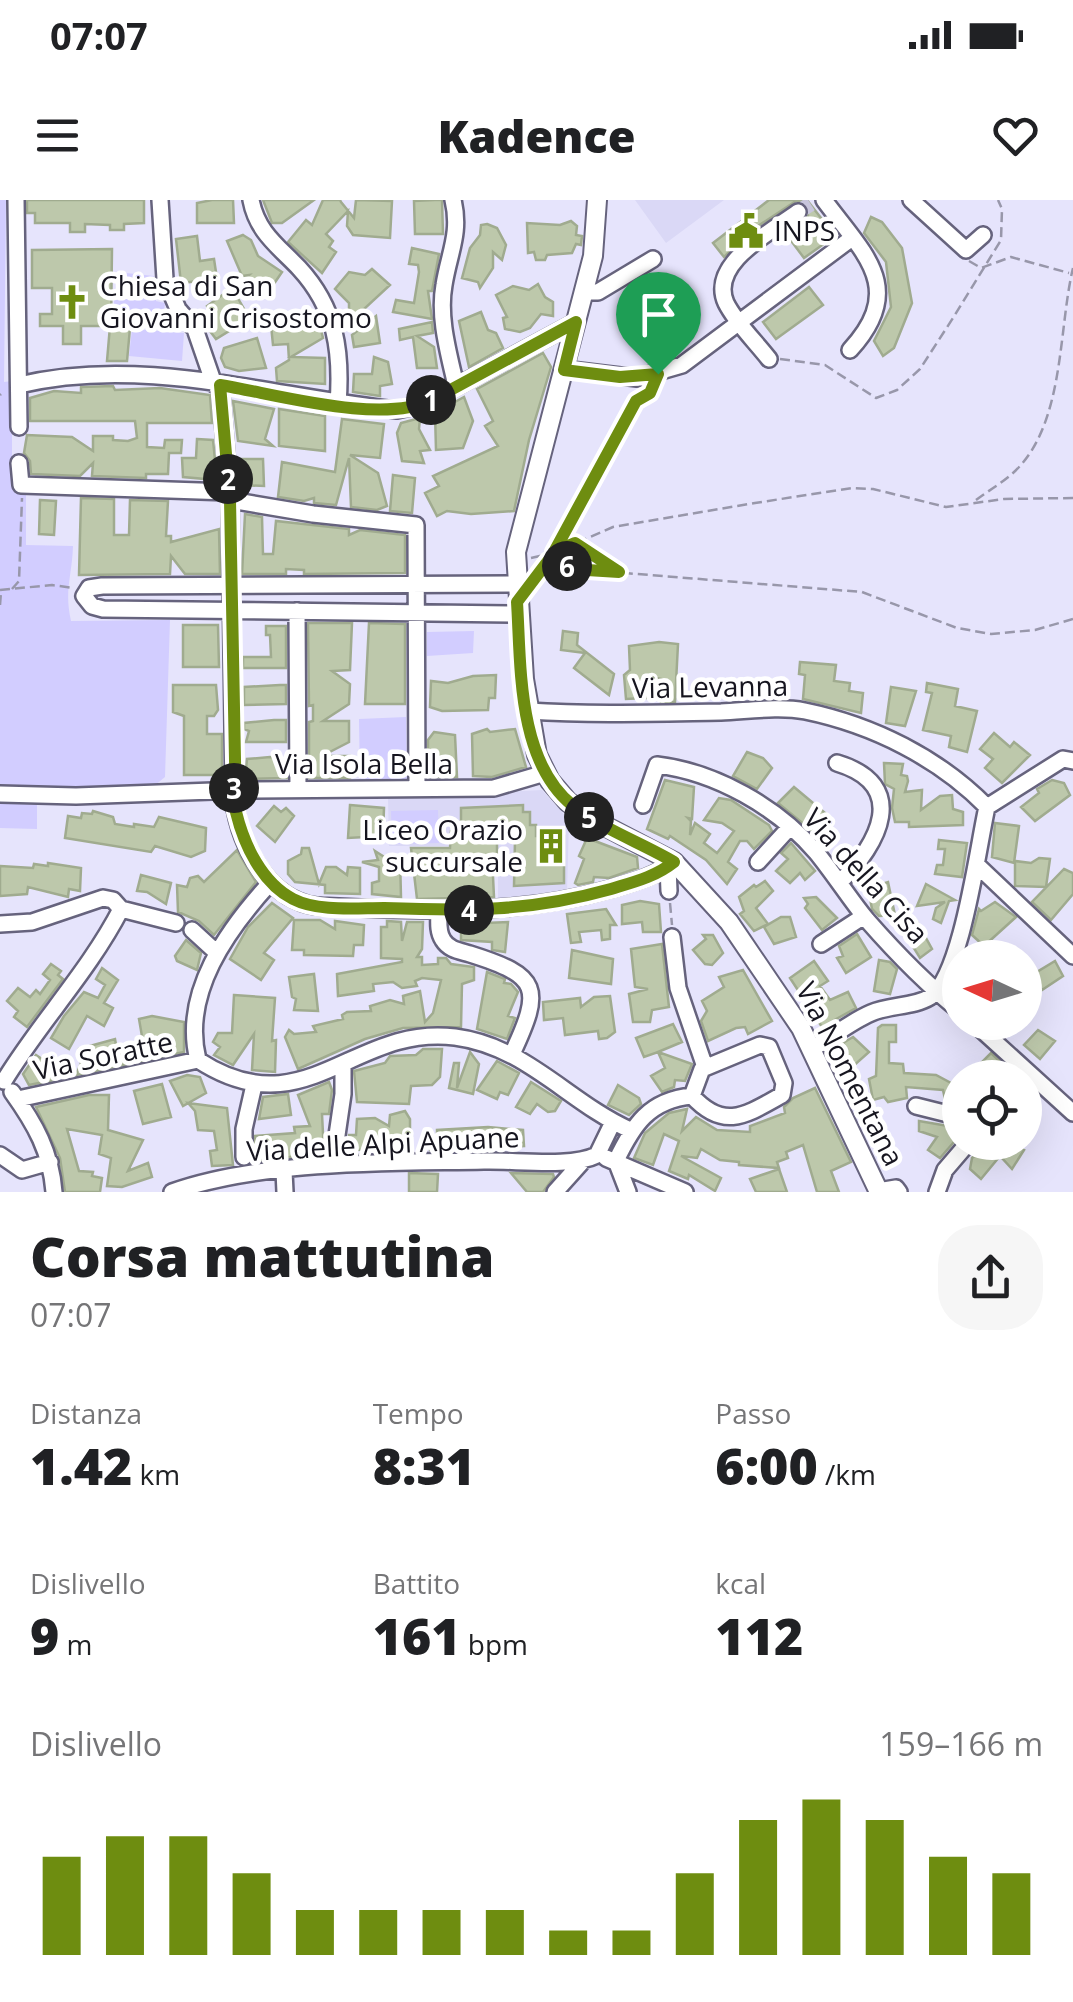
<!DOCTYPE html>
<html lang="it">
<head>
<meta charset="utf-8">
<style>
  body { margin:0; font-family:"Open Sans",sans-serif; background:#f6f6f6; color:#202124; height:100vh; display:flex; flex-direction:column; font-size:38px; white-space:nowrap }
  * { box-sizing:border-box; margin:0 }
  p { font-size:32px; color:#757577 }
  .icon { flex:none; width:55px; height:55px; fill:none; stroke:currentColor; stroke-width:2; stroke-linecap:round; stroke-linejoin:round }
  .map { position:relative; height:992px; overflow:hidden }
  .sheet { display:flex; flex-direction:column; background:#fff; flex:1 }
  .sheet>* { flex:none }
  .needle { width:65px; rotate:274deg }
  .fabs { position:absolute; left:942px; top:740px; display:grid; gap:20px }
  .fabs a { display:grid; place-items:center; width:100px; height:100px; border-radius:50%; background:#fff; box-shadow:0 10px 40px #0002; font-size:50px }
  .pin { position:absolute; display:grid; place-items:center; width:85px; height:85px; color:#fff; margin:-102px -42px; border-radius:50% 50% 50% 0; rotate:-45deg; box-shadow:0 0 10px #0007 }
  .pin .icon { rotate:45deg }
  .km { position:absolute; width:50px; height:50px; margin:-25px; border-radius:50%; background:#222; color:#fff; font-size:28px; line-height:50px; text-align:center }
  .round { display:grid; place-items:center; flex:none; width:105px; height:105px; border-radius:40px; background:#f6f6f6 }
  .head { display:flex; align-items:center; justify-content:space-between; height:170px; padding:0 30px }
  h1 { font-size:55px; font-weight:800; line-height:75px }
  .metrics { display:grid; grid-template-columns:repeat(3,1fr); gap:15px; height:170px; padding:10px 30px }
  .metrics div { display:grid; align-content:center }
  .metrics b { font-size:50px; font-weight:800 }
  .metrics small { font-size:28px; font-weight:400 }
  .metrics p { font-size:28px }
  .chart { height:280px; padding:20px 30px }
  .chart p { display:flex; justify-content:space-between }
  .chart svg { width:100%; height:180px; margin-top:10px; stroke:#6e8d10; stroke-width:6 }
  .status { display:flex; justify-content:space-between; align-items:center; height:70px; padding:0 50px; background:#fff; direction:ltr }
  .status svg { height:28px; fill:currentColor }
  header { display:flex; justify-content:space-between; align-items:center; height:130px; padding:0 30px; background:#fff; font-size:45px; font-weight:800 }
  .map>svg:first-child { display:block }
</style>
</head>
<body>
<div class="status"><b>07:07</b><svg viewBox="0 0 49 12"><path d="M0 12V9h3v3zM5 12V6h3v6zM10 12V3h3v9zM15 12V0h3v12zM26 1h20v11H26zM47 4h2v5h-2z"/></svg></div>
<header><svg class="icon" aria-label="menu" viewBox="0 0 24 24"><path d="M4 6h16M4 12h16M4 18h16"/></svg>Kadence<svg class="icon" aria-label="heart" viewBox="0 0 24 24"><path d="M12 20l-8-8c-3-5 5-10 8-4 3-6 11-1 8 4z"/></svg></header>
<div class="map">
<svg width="1073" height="992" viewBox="0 0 1073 992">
  <rect width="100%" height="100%" fill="#e6e4fc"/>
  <path fill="#dad8f6" d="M635 0H724L666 43Z
    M542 590 569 620 567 693 498 702V646H389L388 598Z"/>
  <path fill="#d2cdff" d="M0 0H6L4 182 12 181V280L17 292H26V345L73 346C72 377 64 390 71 421L170 420 165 577 148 591 0 589Z
    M117 72 154 76 156 101 165 103 162 129 112 123Z
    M132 129 184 133 182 161 129 156Z
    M474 431 473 453 427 456V432Z
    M406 517 407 580 360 583 359 519Z
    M0 601 37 602V629L0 628Z
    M438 610 439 643 392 644 391 611Z"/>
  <path fill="#bdc8ab" stroke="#a0ab8f" stroke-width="2.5" d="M27 0H144V23L124 24V30H110V25L85 24V32H70V23H35V13H27Z
    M212 0H233L234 23H197V3Z
    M263 0H314L282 23H272Z
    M323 0H340L341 2 354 18 356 0 392 1 390 38 353 35 347 26 348 11 326 34 333 41 329 47 336 52 322 73 288 42 306 20 312 25Z
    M435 0H442L443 34H415L414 1Z
    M769 0H807L835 36 804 58 786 34 808 16 807 5 796 1 752 30 724 57 713 43Z
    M871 17 882 22 902 48 912 103 894 148 883 156 874 141 891 107 886 62 864 33Z
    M571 21 577 26 576 35 582 36 581 45 576 44 572 53 547 55 545 60H536L534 52 528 53 527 23 560 25Z
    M487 24 497 28 506 45 502 60 493 52V68L480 88 478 82 462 78 470 48 480 35 481 25Z
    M243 35 251 40 258 56 282 72 265 97 256 96 257 93 240 83 249 75 242 76 227 41Z
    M197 36 200 61 214 59 217 79 181 83 176 39Z
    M412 48 439 54 432 91H428L432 119 393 112 396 100 414 103 419 72 418 65 409 64Z
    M112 49 111 126H81V144H63V126H40V114H52V88H32V50Z
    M372 69 390 85 349 123V103L335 89 349 72 365 75Z
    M538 84 545 97 553 102V116L541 114 530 128 520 132 505 129 503 118 507 117 496 95 513 86 529 90Z
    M809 87 823 105 776 139 763 122Z
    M232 88 247 114 242 123 216 139 206 126 214 119 207 106Z
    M481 112 488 130 496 133 503 148 469 167 459 121Z
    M376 116 380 143 354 147 352 135Z
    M432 122 433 133 417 136 434 147 437 168H417L413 137 400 140 399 129Z
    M293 124 299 128 320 126 323 138 291 157 325 158V184L277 181 276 168 289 160 288 144 273 145 271 125 277 128Z
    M110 126 130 128 127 161H107Z
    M257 138 266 168 239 171 225 167 221 158 224 148Z
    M543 153 551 167 529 240 514 311 471 314 447 311 437 316 425 293 439 286 433 276 498 246 485 226 493 221 477 189Z
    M374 157 388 162 392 184 380 186V196L353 192 354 174H372Z
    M113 186 115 190 160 188 210 195 212 223H147V247L164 248 165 240H182L181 253H169L168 274H146V278L92 276 93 263 80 276 31 274 30 261 24 253 27 235 72 237 93 251V236H113V240L128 241 137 238 135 221H30V198L54 191 81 193V187Z
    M464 197 473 221 463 248 436 250 435 213Z
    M233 201 274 209 265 239 273 246 238 241Z
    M279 209 325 216V251L279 246Z
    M420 218 419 229 430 250 420 251 424 263 402 261 397 233 401 223Z
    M342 219 384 224 380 258 350 255 378 273 387 306 377 310 351 307 349 258 336 305 314 303V298L304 301 278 297 282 262 335 272Z
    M197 239 213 240 217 280 183 277 182 258H196Z
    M239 259H263L264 286 240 285Z
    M393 275 415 278 412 313 390 311Z
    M81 298 114 299V335H129L130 300 168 301 166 336H171V342L219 329 220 374H185L171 356 170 374 79 375Z
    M40 300 56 301 54 335 39 334Z
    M245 314 262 317 263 354H273L276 321 349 329V335L360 330 405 335V373L304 374V370L286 369V374H242Z
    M308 423H352L350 470 332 471 350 484 349 504 323 521H349V542L322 556H350V578H309V522L313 521V505L309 506Z
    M369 423 405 424V504H365Z
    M183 425H218L219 467H183Z
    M266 426H286V468H243V457H271L270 435H266Z
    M563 431 578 433 577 445 614 474 609 495 574 468 585 453 561 450Z
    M659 442 678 444 675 502H661V479L645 475 646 498 626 499 624 475 630 470 629 446Z
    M800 462 836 465 834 481 850 483 849 491 863 493 861 513 803 499 805 475 799 474Z
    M496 475 495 498H489L488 510 442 511 430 507 431 481 448 483 473 476Z
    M927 483 958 489 955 506 977 511 967 552 949 547 951 536 923 530 932 493 926 492Z
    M173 485H216L218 510 214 516H207V534H222V575H184V516L173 512Z
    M280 485H286V504L244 505V487Z
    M891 487 916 491 905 526 886 523Z
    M274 520H286V542H246L249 531 244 529V523Z
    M487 529 490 532 515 529 526 567 492 577 473 576 472 534Z
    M434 532 455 535 457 577H428V540Z
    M994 533 1010 547 1014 542 1030 555 1002 583 985 568 993 559 980 549Z
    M747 552 763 558 772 568 757 589 733 576Z
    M270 557 287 559V578L245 579 247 559Z
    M884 563 903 564 901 575 907 576 908 581 905 592 922 590 921 610 940 596 952 595 953 609 963 612V625L909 627V622H895L892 608 894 589 885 584Z
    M665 580 694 587 692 619 688 618 691 621 690 635 695 623 710 634 704 643 717 653 734 631 722 623 704 620 719 598 731 600 769 625 772 631 754 649 747 641H740L728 662 737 669 727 684 706 660 670 636 668 639 647 629Z
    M1052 580 1064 583 1070 595 1035 621 1021 607 1039 593 1037 589Z
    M794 587 825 613 812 631 778 603Z
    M350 605 384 608 383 636 348 638Z
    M523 605V612H530V625H536V636H564V683L514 686 515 640H497V656H492L494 697 417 699 411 648H450L451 631 461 626V608Z
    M274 606 281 612 286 608 294 616 275 642 257 626Z
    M93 611 113 617 115 624 134 627V624L154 627 159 617 206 628 205 651 191 657 155 646 151 652 65 638 68 616 81 618 82 613 92 614Z
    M995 623 1019 626 1014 663 992 657Z
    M587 638 637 657 638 668 609 678 594 677 593 682 578 685 575 683 584 659 579 656Z
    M939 640 967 643 962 677 935 674 937 665H943L945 649H938Z
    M791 643 815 671 805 680 800 673 790 683 776 671 788 659 781 653Z
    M302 648H309L319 684 326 667H336L347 675 348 667 360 668V694L325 693V685L295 682 288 674V661L301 654Z
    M237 650 256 682 214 735 199 721 178 712 177 685 187 687 190 678 198 676 204 682Z
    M375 651 386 658 400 657 401 697 372 694V683L379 681V667L362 662 378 660Z
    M1039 658 1050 659 1046 687 1015 686V661L1031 663Z
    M48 663 81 668 80 691 69 689 68 697 28 687 27 694 0 696V666L33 668 34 664 48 666Z
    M1064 669 1073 673V694L1051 720 1032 702Z
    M141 675 171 683 166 704 147 692 137 691Z
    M765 681 773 691 756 708 768 724 754 731 740 714 744 711 739 697 754 685 756 687Z
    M888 682 895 715 879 716 872 709 868 688Z
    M926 684 955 700 949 701 941 723 933 719 936 708 945 702 917 706Z
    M816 697 837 718 822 730 805 708 808 704 804 698Z
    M640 701 659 704 661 732H643L642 722 622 724V705Z
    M995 702 1016 717 984 746 972 735 979 709 981 711Z
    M272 703 293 718 264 753 274 760 261 780 230 759 248 727Z
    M606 709 616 725H610V739L602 740 601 730 579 732 581 742 571 743 567 714Z
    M781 717H790L796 737 774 744 764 727Z
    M294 720H320L335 729V721L364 725 363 745H354L353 756 304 755V750H292Z
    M916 720 932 749 920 758 902 729Z
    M387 721 401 722 402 741 407 722H423L422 749 417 757H422V765L438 764V758H446L451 764 474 767V780L462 784 461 827 403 828 365 839 298 869 285 837 289 830 294 834 316 832 313 826 343 819 342 815 347 812 371 811 370 806 390 800 404 804 403 796 420 791 425 822 433 813 441 780 422 778 415 781 417 786 402 788 393 782 373 784 374 791 338 796 337 774 402 762V759L381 758V727H387Z
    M508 722 505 752 492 750V742L461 740V724Z
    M857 734 871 757 846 773 837 758 843 756 839 746Z
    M703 735H713L723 753 712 765 705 764 693 750 706 739Z
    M186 740 201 753 197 770 177 761 175 756Z
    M662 744 669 807 652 810 650 822H633L629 794 648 789 635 787 631 749Z
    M572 750 613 759 611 784 569 778Z
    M879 760 890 762 897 769 890 794 874 791Z
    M814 761 828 781 820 786 830 800 848 792 856 808 822 827 790 778Z
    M1055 761 1063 776 1042 790 1032 775Z
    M51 764 61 771 58 775 63 779 27 827 14 817 18 811 7 801 18 788 30 797 36 790 40 794 50 780 43 774Z
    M102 768 118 780 104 803 113 808 104 826 87 816 69 849 51 838 64 816 84 792 98 798 105 785 96 779Z
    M743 770 772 821 748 834 745 827 736 828 708 841 701 821 707 811 702 801 724 787 719 777Z
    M487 772 505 779 504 783 511 784 518 792 508 816 515 818 507 839 477 829Z
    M314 774 318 811 294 810 296 799 292 797 289 777Z
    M234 795 275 798 272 841 276 840 275 872 252 870 254 834 233 865 214 855 220 847 213 842 218 833H232Z
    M610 796 615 832 607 838 599 839 598 831 565 835 563 818 544 820 543 802 580 798 581 807 594 797Z
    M152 816 184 822V852L76 875 81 863 79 849 115 839 117 850 134 847 143 842 139 819Z
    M673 824 682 842 658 852 692 864 685 881 675 880 674 887 662 892 651 876 665 868 658 852 644 857 636 838Z
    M882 825H896V842H889V863L903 864 904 873 936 875 951 883 960 891V905L945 899 943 890 906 887 907 898 888 902 884 897 873 900 869 879 876 876 878 828Z
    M1038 830 1055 841 1040 859 1024 845Z
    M853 837 869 852 850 869 840 855 847 849 843 843Z
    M423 849H442L440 877 432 885 411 886 409 904 357 902 354 871 385 863 390 856 416 855Z
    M470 852 479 864 473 894 449 888 454 863H459L457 888Z
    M991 853 1014 875 1011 878H979L973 871Z
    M36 855 51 865 54 880 29 885 23 874Z
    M497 861 519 873 508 895 500 892 497 899 477 890Z
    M187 875 200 877 206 893 183 906 170 881Z
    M329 882 332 890 329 914H322L324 953 256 961 255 936 295 933 294 927 310 926 298 895Z
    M531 882 561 901 555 911 548 912 537 904 530 914 516 907Z
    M162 884 171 917 143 924 134 891Z
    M618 885 639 898 641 904 629 915 608 905Z
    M815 888 851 962 831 971 839 992H817L803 945 786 952 788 958 777 962 779 968 739 965V962L720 960 701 949 697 958 681 956 721 978 715 991 689 975 688 979 669 971 679 941 664 934 653 965 634 958 645 933 669 913 687 909 682 931 696 917 717 930 750 932V926L785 913 784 907 793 898Z
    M288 894 291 915 259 919 263 897Z
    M89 895H109L108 930 143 940 128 971 148 963 152 977 122 987 107 986 111 958 99 954 102 935 67 929 79 971 93 972 92 976 102 978 100 992H65L60 958 36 907Z
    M188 903 227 908 233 965 212 966 210 951 217 950 214 931 198 930 195 911Z
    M405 911 410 919V949L349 950V935H356L357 919 375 918 389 926 390 915Z
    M919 921 960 928V935L940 958 928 950 937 937 919 931Z
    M488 927 523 930 524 946 430 950V939H437V930Z
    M1006 942 1024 950 1012 969 1000 956 981 979 970 969 972 958 980 951 988 958Z
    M779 969 787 992H756L750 979Z
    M409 973 438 974 437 992H409Z
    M511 973 553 974 554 977 543 992H527Z"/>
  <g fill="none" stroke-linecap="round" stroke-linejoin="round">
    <path stroke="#c7c5db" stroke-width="15" stroke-dasharray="15 8" stroke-linecap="butt" d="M798 12 817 0"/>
    <defs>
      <path id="minor" d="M16 0 19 227
        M160 0 165 79 178 109 195 129 214 184
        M251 0C257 32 278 46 299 68 336 108 342 151 338 204
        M453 0C461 33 449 53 444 85 438 118 449 154 456 186
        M824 0C864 54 907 88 850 150
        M911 0 966 50 983 35
        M583 92H598L653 59
        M769 159C755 141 736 123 726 103 708 63 773 31 798 12
        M563 169 637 178 682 165 852 38
        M19 185C144 155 272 197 397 210L424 204 576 122
        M220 185 230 300 234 602C240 646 268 699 316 706 417 711 512 717 610 689 633 682 654 677 674 662
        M19 263 21 285 229 292
        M230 300 313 314 416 325 417 589
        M516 384 102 386 89 388 84 396 92 406 103 409 518 414
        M297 411 298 590
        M528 511C592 515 656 513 721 512 747 511 779 506 805 511 873 525 939 558 987 607
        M837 563C910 585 879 644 840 682
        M0 594 76 596 240 590 494 588 545 573
        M643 605 657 565C716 572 777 607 816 652 834 674 849 698 867 720 895 752 927 785 960 811
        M987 607 1063 559 1073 561
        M758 662 790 627
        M977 665 1073 756
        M668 667 669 691
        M270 683C228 729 181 793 198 860 305 930 353 824 455 837 526 846 568 902 630 930
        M121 709 176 723
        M439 710C439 720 437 731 443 740 449 750 460 751 470 754 540 776 543 788 512 854
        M0 724 32 722 103 698 113 700 121 709
        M192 730 216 752
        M672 737 678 788 705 867
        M821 744 864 716
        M973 822 1073 913
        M760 845 769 847 784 883 782 895C746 915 724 931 692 896L702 869Z
        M812 849C832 837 850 822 871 813 889 805 914 807 930 797 962 776 978 646 987 607
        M4 881C40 822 89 771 121 709
        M12 892C35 924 51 952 54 992
        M18 899 198 860
        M916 906 960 917
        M336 942 343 894V864
        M0 955 22 970 50 962
        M597 955 613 922
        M244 957V929L254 885
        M606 958 685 992
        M616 961C633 925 649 900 692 896
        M616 961 628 992
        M284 971 285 992
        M878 991 896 988 899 992
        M172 992C263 960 387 963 484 961 516 960 571 968 597 955
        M555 992 581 963
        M937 992 945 970 969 942"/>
      <path id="major" d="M597 0 593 56 516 352 524 479 537 555 550 581 568 602 601 624 674 662 729 722 801 828 879 992"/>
    </defs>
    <use href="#minor" stroke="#66637d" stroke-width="20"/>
    <use href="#major" stroke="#66637d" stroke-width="22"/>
    <path stroke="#9897aa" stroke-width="2.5" stroke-dasharray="10 5" stroke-linecap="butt" d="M969 61 981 68 1011 57 1069 73
      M780 159 825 165 876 198 897 190 920 169 953 118 1001 40 1002 9 998 0
      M0 195 1 194
      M976 300C988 291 1002 283 1013 273 1065 226 1058 130 1073 68
      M575 343 618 371
      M531 358 553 353 562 343 636 201 650 193 654 185
      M549 361 587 370 862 392 957 428 991 434 1035 430 1073 419
      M533 380 553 353 613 327 755 303 852 288 873 289 946 307 1004 299 1073 298
      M12 389 19 381 22 298
      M0 390 52 385 73 388
      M0 405 1 392
      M670 703 672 725"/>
    <use href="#minor" stroke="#fff" stroke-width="15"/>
    <use href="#major" stroke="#fff" stroke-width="18"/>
  </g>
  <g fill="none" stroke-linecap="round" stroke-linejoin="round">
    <defs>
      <path id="route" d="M576 122 564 170 620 177 658 174 650 193 636 201 554 352 575 343 619 372 587 370 548 361 517 402C521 466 517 560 572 605 602 629 640 642 674 662 655 677 634 682 611 689 529 712 468 711 384 708 356 708 318 712 293 699 262 683 244 645 236 612L230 300 220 185C276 194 381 225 432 200Z"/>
    </defs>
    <use href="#route" stroke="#fff" stroke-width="20"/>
    <use href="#route" stroke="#6e8d10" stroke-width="12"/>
  </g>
  <defs>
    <symbol id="civic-bare" viewBox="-9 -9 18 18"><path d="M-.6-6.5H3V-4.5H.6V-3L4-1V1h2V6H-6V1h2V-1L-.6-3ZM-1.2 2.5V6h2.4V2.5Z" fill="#6e8d10" stroke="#fff" stroke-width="2.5" paint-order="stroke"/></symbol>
    <symbol id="church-bare" viewBox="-9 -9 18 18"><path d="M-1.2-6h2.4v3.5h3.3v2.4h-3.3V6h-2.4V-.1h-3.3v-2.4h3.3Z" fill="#6e8d10" stroke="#fff" stroke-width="2.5" paint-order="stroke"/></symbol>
    <symbol id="building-bare" viewBox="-9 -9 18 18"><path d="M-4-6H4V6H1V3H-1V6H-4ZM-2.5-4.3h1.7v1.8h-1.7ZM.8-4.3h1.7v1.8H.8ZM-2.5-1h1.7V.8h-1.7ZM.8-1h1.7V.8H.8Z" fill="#6e8d10" stroke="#fff" stroke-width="2.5" paint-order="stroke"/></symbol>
  </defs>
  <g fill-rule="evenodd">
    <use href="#civic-bare" x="721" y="6" width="50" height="50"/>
    <use href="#church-bare" x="47" y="77" width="50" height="50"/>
    <use href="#building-bare" x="526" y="621" width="50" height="50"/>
  </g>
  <g text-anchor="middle" stroke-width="9" stroke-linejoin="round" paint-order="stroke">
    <g font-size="28" fill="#16151f" stroke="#fff" text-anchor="start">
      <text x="774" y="41">INPS</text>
      <text x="100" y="96">Chiesa di San<tspan x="100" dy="32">Giovanni Crisostomo</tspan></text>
      <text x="523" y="640" text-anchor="end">Liceo Orazio<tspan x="523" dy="32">succursale</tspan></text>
    </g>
    <g font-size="28" fill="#16151f" stroke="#fff">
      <text transform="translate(710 487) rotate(-1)" y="10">Via Levanna</text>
      <text x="364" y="574">Via Isola Bella</text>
      <text transform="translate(866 676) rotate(48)" y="10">Via della Cisa</text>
      <text transform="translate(103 856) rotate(-12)" y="10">Via Soratte</text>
      <text transform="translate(850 874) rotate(63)" y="10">Via Nomentana</text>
      <text transform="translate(383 944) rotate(-3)" y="10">Via delle Alpi Apuane</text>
    </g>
  </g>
</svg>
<div class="fabs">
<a><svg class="needle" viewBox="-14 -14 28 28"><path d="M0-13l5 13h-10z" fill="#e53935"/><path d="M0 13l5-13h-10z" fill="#757577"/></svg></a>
<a><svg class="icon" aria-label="locate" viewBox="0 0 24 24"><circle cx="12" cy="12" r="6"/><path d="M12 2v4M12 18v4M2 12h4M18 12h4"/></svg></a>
</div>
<div class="pin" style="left:658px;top:174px;background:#1e9e55"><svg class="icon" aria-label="arrive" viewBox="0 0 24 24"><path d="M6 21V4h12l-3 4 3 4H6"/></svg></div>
<b class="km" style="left:431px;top:200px">1</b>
<b class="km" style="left:228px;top:279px">2</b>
<b class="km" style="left:234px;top:588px">3</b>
<b class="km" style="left:469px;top:710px">4</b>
<b class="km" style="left:589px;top:617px">5</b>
<b class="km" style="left:567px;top:366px">6</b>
</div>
<section class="sheet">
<div class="head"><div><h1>Corsa mattutina</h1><p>07:07</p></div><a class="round"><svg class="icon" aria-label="share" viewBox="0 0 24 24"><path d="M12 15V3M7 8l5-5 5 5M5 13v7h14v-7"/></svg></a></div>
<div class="metrics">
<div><p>Distanza</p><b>1.42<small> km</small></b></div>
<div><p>Tempo</p><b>8:31</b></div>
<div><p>Passo</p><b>6:00<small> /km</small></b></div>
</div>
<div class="metrics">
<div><p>Dislivello</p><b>9<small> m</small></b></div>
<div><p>Battito</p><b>161<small> bpm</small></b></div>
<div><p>kcal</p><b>112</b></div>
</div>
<div class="chart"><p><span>Dislivello</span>159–166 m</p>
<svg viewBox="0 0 160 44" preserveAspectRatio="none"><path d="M5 44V20M15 44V15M25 44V15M35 44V24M45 44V33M55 44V33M65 44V33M75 44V33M85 44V38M95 44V38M105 44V24M115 44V11M125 44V6M135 44V11M145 44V20M155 44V24"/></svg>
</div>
</section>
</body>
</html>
